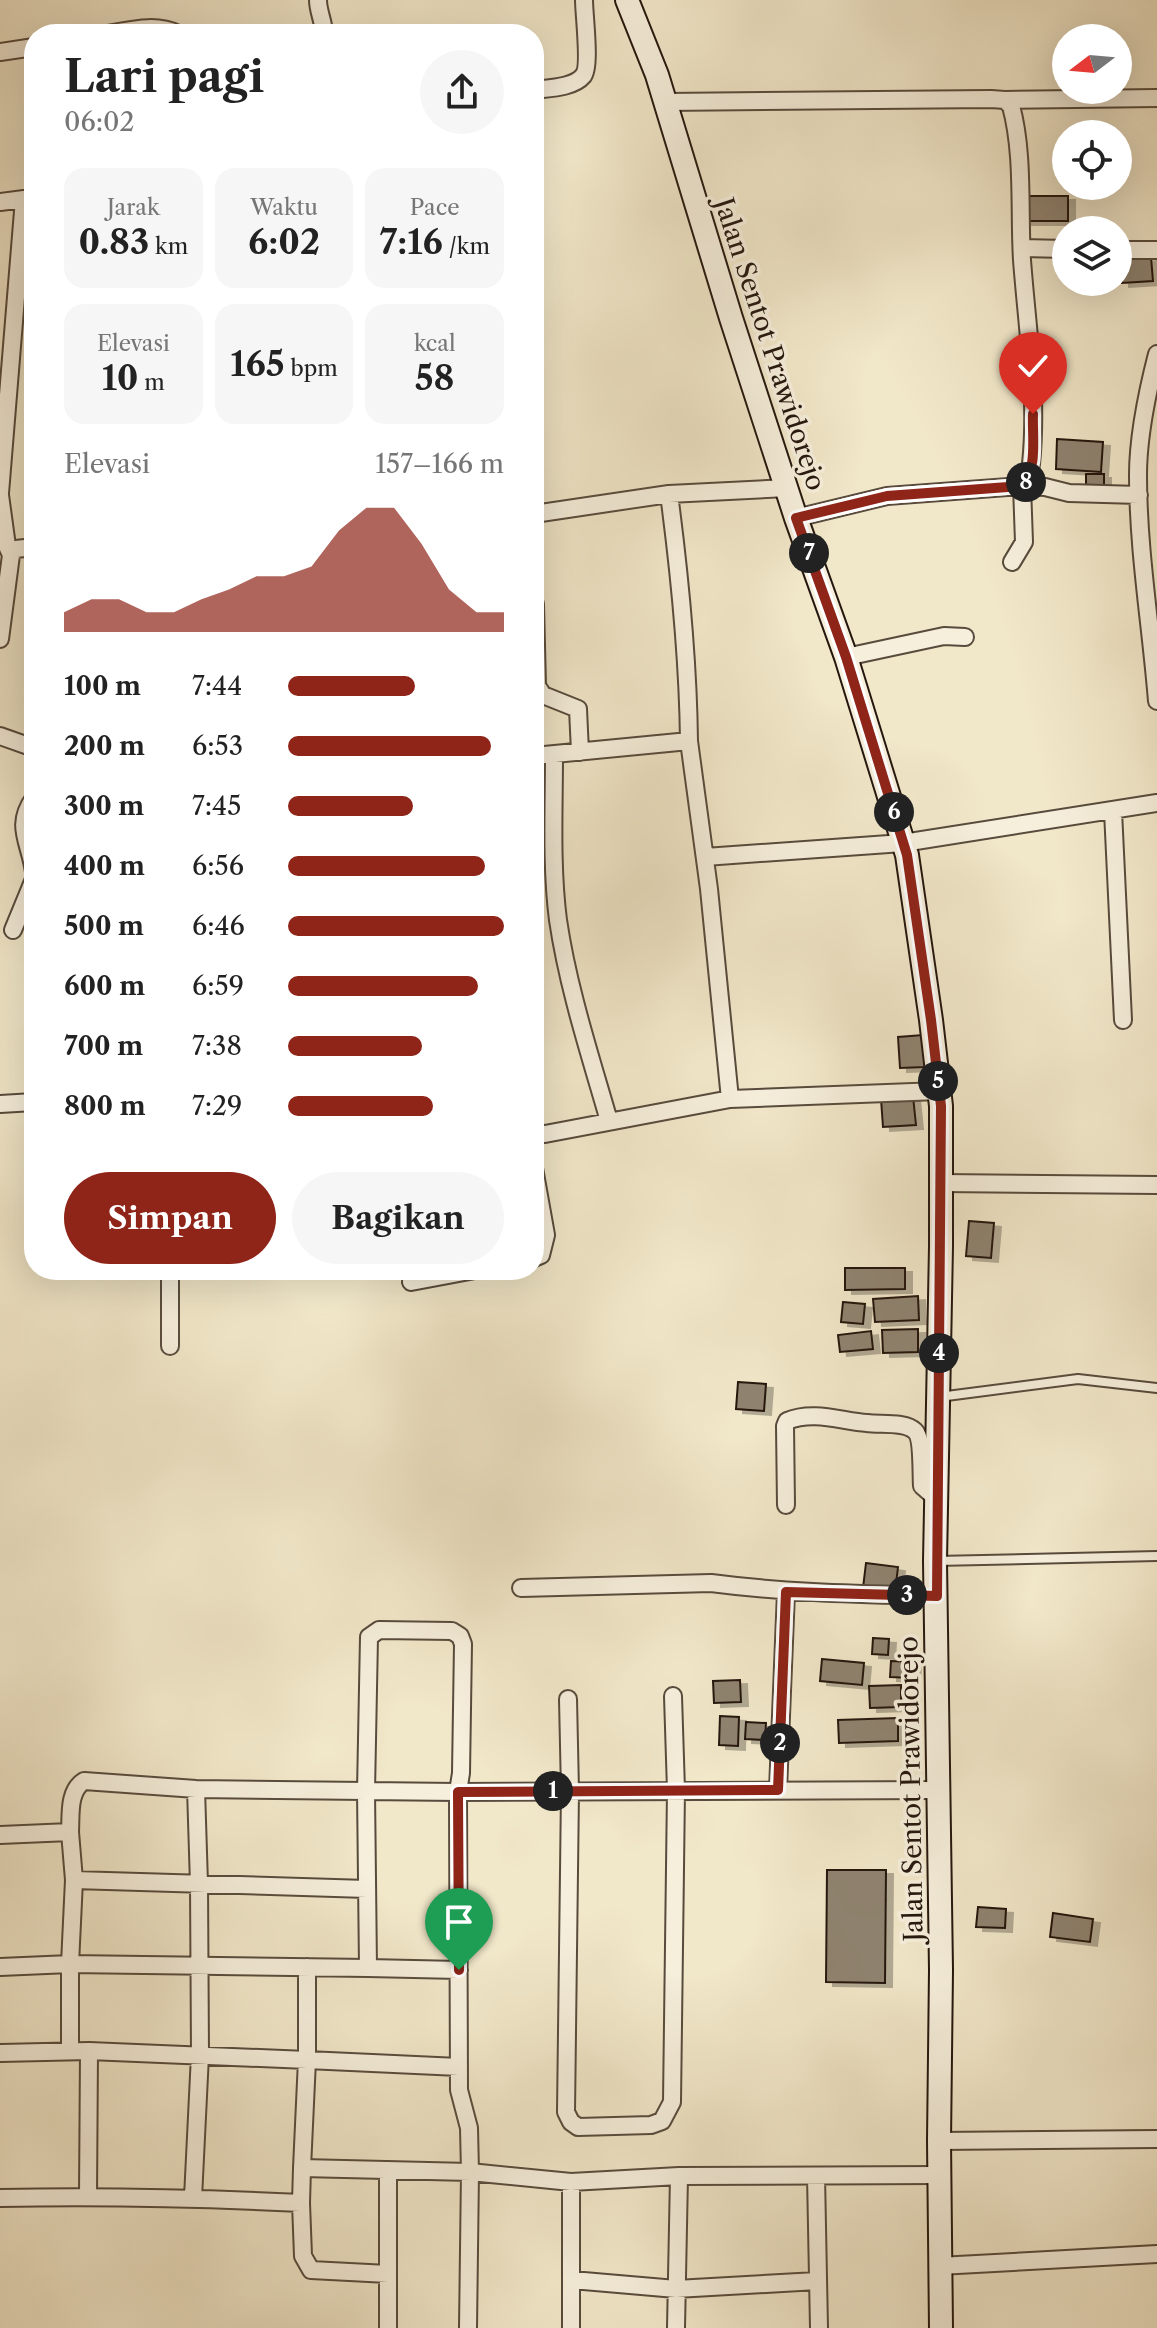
<!DOCTYPE html>
<html lang="id">
<head>
<meta charset="utf-8">
<style>
  body { margin:0; font-family:"Libre Caslon Text",serif; background:#f6f6f6; color:#222; height:100vh; display:flex; flex-direction:column; font-size:30px; white-space:nowrap }
  * { box-sizing:border-box; margin:0 }
  p { font-size:26px; color:#767676 }
  .icon { flex:none; width:44px; height:44px; fill:none; stroke:currentColor; stroke-width:2; stroke-linecap:round; stroke-linejoin:round }
  .map { position:relative; flex:1; overflow:hidden }
  .sheet { position:absolute; left:24px; top:24px; width:520px; height:1256px; display:flex; flex-direction:column; background:#fff; border-radius:32px; box-shadow:0 8px 32px #0002 }
  .sheet>* { flex:none }
  .needle { width:52px; rotate:254deg }
  .fabs { position:absolute; left:1052px; top:24px; display:grid; gap:16px }
  .fabs a { display:grid; place-items:center; width:80px; height:80px; border-radius:50%; background:#fff; box-shadow:0 8px 32px #0002; font-size:40px }
  .pin { position:absolute; display:grid; place-items:center; width:68px; height:68px; color:#fff; margin:-82px -34px; border-radius:50% 50% 50% 0; rotate:-45deg; box-shadow:0 0 8px #0007 }
  .pin .icon { rotate:45deg }
  .km { position:absolute; width:40px; height:40px; margin:-20px; border-radius:50%; background:#222; color:#fff; font-size:22px; line-height:40px; text-align:center }
  .round { display:grid; place-items:center; flex:none; width:84px; height:84px; border-radius:42px; background:#f6f6f6 }
  .headline { display:flex; align-items:center; justify-content:space-between; height:136px; padding:0 40px }
  h1 { font-size:44px; font-weight:800; line-height:60px }
  .figures { display:grid; grid-template-columns:repeat(3,1fr); gap:12px; height:136px; padding:8px 40px }
  .figures div { display:grid; align-content:center; border-radius:20px; background:#f6f6f6; text-align:center }
  .figures b { font-size:34px; font-weight:800 }
  .figures small { font-size:22px; font-weight:400 }
  .figures p { font-size:22px }
  .chart { height:224px; padding:16px 40px }
  .chart p { display:flex; justify-content:space-between }
  .chart svg { width:100%; height:144px; margin-top:8px; fill:#8f2418; opacity:.7 }
  .action { display:flex; gap:16px; margin-top:auto; padding:16px 40px }
  .action a { flex:1; height:92px; border-radius:48px; background:#8f2418; color:#fff; font-size:32px; font-weight:800; line-height:92px; text-align:center }
  .action a+a { background:#f6f6f6; color:#222 }
  ul { padding:0 40px; list-style:none; font-size:26px }
  li { display:grid; grid-template-columns:128px 96px 1fr; align-items:center; height:60px }
  li i { height:20px; border-radius:10px; background:#8f2418 }
  .map>svg:first-child { display:block }
</style>
</head>
<body>
<div class="map">
<svg width="1157" height="2328" viewBox="0 0 1157 2328">
  <defs>
    <filter id="shadow"><feDropShadow dx="7" dy="4" stdDeviation="0" flood-color="#0004"/></filter>
  </defs>
  <rect width="100%" height="100%" fill="#f1e7c9"/>
  <filter id="stains"><feTurbulence type="fractalNoise" baseFrequency=".0025" numOctaves="4"/><feColorMatrix values="0 0 0 0 .2 0 0 0 0 .09 0 0 0 0 .02 0 0 0 .5 -.17"/></filter>
  <radialGradient id="worn" r=".72"><stop offset=".6" stop-color="#630" stop-opacity="0"/><stop offset="1" stop-color="#630" stop-opacity=".3"/></radialGradient>
  <path fill="#8f836f" stroke="#25170e" stroke-width="2" filter="url(#shadow)" d="M1023 196H1068V221H1023Z
    M1151 257 1153 281 1122 283 1121 259Z
    M1057 439 1103 442 1101 472 1056 469Z
    M1086 474H1104V487H1086Z
    M923 1035 925 1067 900 1068 898 1037Z
    M913 1096 916 1125 883 1127 881 1099Z
    M969 1221 994 1223 991 1258 966 1256Z
    M845 1268H905V1289L845 1290Z
    M918 1296 919 1320 875 1322 873 1299Z
    M843 1302 865 1304 863 1324 841 1322Z
    M918 1329V1352L883 1353 882 1330Z
    M871 1331 873 1349 840 1352 838 1335Z
    M738 1382 766 1384 764 1411 736 1409Z
    M866 1563 898 1567 895 1592 863 1588Z
    M873 1638 889 1639 888 1655 872 1654Z
    M822 1659 864 1663 862 1685 820 1681Z
    M891 1661 914 1662 913 1678 890 1677Z
    M740 1680 741 1702 714 1703 713 1681Z
    M901 1685V1707L870 1708 869 1686Z
    M720 1716 739 1717 738 1746 719 1745Z
    M898 1718V1741L839 1743 838 1720Z
    M746 1722 766 1723 765 1740 745 1739Z
    M827 1870H886L885 1983 826 1982Z
    M978 1907 1006 1909 1005 1928 976 1927Z
    M1053 1913 1093 1919 1090 1942 1050 1937Z"/>
  <g fill="none" stroke-linecap="round" stroke-linejoin="round">
    <defs>
      <path id="service" d="M939 1397 1078 1379 1157 1388
        M936 1561 1157 1556"/>
      <path id="minor" d="M318 0C318 12 324 22 324 34
        M107 34C131 30 156 23 178 34
        M0 52 34 47
        M534 90C548 88 573 88 583 76 591 67 584 15 584 0
        M1005 100 1157 98
        M665 102 991 99 1005 100 1011 106C1024 153 1019 211 1022 260 1027 327 1038 396 1031 464 1030 472 1028 480 1022 486L887 496 796 518
        M0 202 24 199 0 493
        M1022 248 1066 249
        M1118 250H1157
        M1157 354C1147 393 1138 435 1138 475 1138 551 1151 626 1157 701
        M669 494C680 577 688 658 689 741
        M0 495 7 546 11 555
        M534 514 669 494 787 488
        M1012 562 1024 542 1022 486 1045 487 1069 493 1139 495
        M535 604 537 686 543 695 578 709 580 752
        M0 639 11 555 16 549 34 547
        M846 657 944 636 965 637
        M0 736 34 748
        M554 755C554 809 551 866 558 920 568 988 590 1055 609 1121
        M534 756 689 741 709 889 730 1099
        M34 798C14 826 30 842 34 872
        M1113 811 1123 1020
        M705 857 903 843 1157 803
        M13 930 34 879
        M0 1104 34 1102
        M534 1133 545 1134 730 1099 939 1091
        M534 1168 546 1235 541 1255 534 1258
        M941 1183 1157 1185
        M411 1282 475 1270
        M170 1346V1270
        M786 1505 785 1426 787 1421C813 1410 841 1421 867 1423 880 1425 905 1421 915 1431 923 1438 921 1474 922 1486L937 1499
        M521 1588 711 1583C787 1593 861 1594 937 1596
        M568 1699 570 1791 566 2112 571 2122 578 2127 651 2125 662 2121 672 2102 676 1790 673 1696
        M778 1790 786 1592
        M70 1832 74 1880
        M0 1835 70 1832C71 1815 68 1791 84 1781L196 1789 366 1791 368 1968 70 1964 0 1967
        M307 1967V2060L459 2067
        M368 1968 459 1970
        M70 2051V1964L74 1880 367 1889
        M0 2053 89 2051 307 2060 302 2168
        M939 2141 1156 2139
        M388 2170V2328
        M939 2175 679 2176 571 2182 470 2172 469 2128 459 2090 458 1792 461 1773 463 1644 460 1636 452 1631 379 1630 369 1637 366 1791 458 1792 939 1790
        M816 2176 819 2328
        M571 2182V2328
        M88 2196 89 2051
        M0 2198C101 2196 200 2198 301 2203L302 2168 470 2172 468 2328
        M193 2198 200 2055 199 1884 196 1789
        M301 2203 303 2256 311 2270 388 2274
        M939 2266 1157 2254
        M572 2280 676 2289 817 2281
        M676 2328 679 2176"/>
      <path id="secondary" d="M627 0 657 75 731 318 796 518 846 657 907 855 931 1020 941 1106V1246L935 1561 941 1970 939 2141 941 2328"/>
    </defs>
    <use href="#service" stroke="#584b3d" stroke-width="12"/>
    <use href="#minor" stroke="#584b3d" stroke-width="20"/>
    <use href="#secondary" stroke="#25170e" stroke-width="26"/>
    <use href="#service" stroke="#f6efdc" stroke-width="8"/>
    <use href="#minor" stroke="#f6efdc" stroke-width="16"/>
    <use href="#secondary" stroke="#f6efdc" stroke-width="22"/>
  </g>
  <g fill="none" stroke-linecap="round" stroke-linejoin="round">
    <defs>
      <path id="route" d="M459 1970 458 1792 778 1790 786 1592 937 1596 941 1106 931 1020 907 855 846 657 796 518 887 496 1022 486C1038 470 1032 435 1033 414"/>
    </defs>
    <use href="#route" stroke="#fff" stroke-width="16"/>
    <use href="#route" stroke="#8f2418" stroke-width="10"/>
  </g>
  <g text-anchor="middle" stroke-width="7" stroke-linejoin="round" paint-order="stroke">
    <g font-size="26" fill="#25170e" stroke="#f6efdc">
      <text transform="translate(770 344) rotate(72)" y="9">Jalan Sentot Prawidorejo</text>
      <text transform="translate(911 1789) rotate(-91)" y="9">Jalan Sentot Prawidorejo</text>
    </g>
  </g>
  <rect width="100%" height="100%" filter="url(#stains)"/>
  <rect width="100%" height="100%" fill="url(#worn)"/>
</svg>
<div class="fabs">
<a><svg class="needle" viewBox="-14 -14 28 28"><path d="M0-13l5 13h-10z" fill="#e53935"/><path d="M0 13l5-13h-10z" fill="#767676"/></svg></a>
<a><svg class="icon" aria-label="locate" viewBox="0 0 24 24"><circle cx="12" cy="12" r="6"/><path d="M12 2v4M12 18v4M2 12h4M18 12h4"/></svg></a>
<a><svg class="icon" aria-label="layers" viewBox="0 0 24 24"><path d="M12 4l9 5-9 5-9-5zM3 14l9 5 9-5"/></svg></a>
</div>
<div class="pin" style="left:459px;top:1970px;background:#1e9e55"><svg class="icon" aria-label="arrive" viewBox="0 0 24 24"><path d="M6 21V4h12l-3 4 3 4H6"/></svg></div>
<div class="pin" style="left:1033px;top:414px;background:#d93025"><svg class="icon" aria-label="check" viewBox="0 0 24 24"><path d="M5 12l5 5 9-10"/></svg></div>
<b class="km" style="left:553px;top:1791px">1</b>
<b class="km" style="left:780px;top:1743px">2</b>
<b class="km" style="left:907px;top:1595px">3</b>
<b class="km" style="left:939px;top:1353px">4</b>
<b class="km" style="left:938px;top:1081px">5</b>
<b class="km" style="left:894px;top:812px">6</b>
<b class="km" style="left:809px;top:553px">7</b>
<b class="km" style="left:1026px;top:482px">8</b>
<section class="sheet">
<div class="headline"><div><h1>Lari pagi</h1><p>06:02</p></div><a class="round"><svg class="icon" aria-label="share" viewBox="0 0 24 24"><path d="M12 15V3M7 8l5-5 5 5M5 13v7h14v-7"/></svg></a></div>
<div class="figures">
<div><p>Jarak</p><b>0.83<small> km</small></b></div>
<div><p>Waktu</p><b>6:02</b></div>
<div><p>Pace</p><b>7:16<small> /km</small></b></div>
</div>
<div class="figures">
<div><p>Elevasi</p><b>10<small> m</small></b></div>
<div><b>165<small> bpm</small></b></div>
<div><p>kcal</p><b>58</b></div>
</div>
<div class="chart"><p><span>Elevasi</span>157–166 m</p>
<svg viewBox="0 0 160 44" preserveAspectRatio="none"><path d="M0 44V38L10 34L20 34L30 38L40 38L50 34L60 31L70 27L80 27L90 24L100 13L110 6L120 6L130 17L140 31L150 38L160 38V44z"/></svg>
</div>
<ul>
<li><b>100 m</b>7:44<i style="width:59%"></i></li>
<li><b>200 m</b>6:53<i style="width:94%"></i></li>
<li><b>300 m</b>7:45<i style="width:58%"></i></li>
<li><b>400 m</b>6:56<i style="width:91%"></i></li>
<li><b>500 m</b>6:46<i style="width:100%"></i></li>
<li><b>600 m</b>6:59<i style="width:88%"></i></li>
<li><b>700 m</b>7:38<i style="width:62%"></i></li>
<li><b>800 m</b>7:29<i style="width:67%"></i></li>
</ul>
<div class="action"><a>Simpan</a><a>Bagikan</a></div>
</section>
</div>
</body>
</html>
